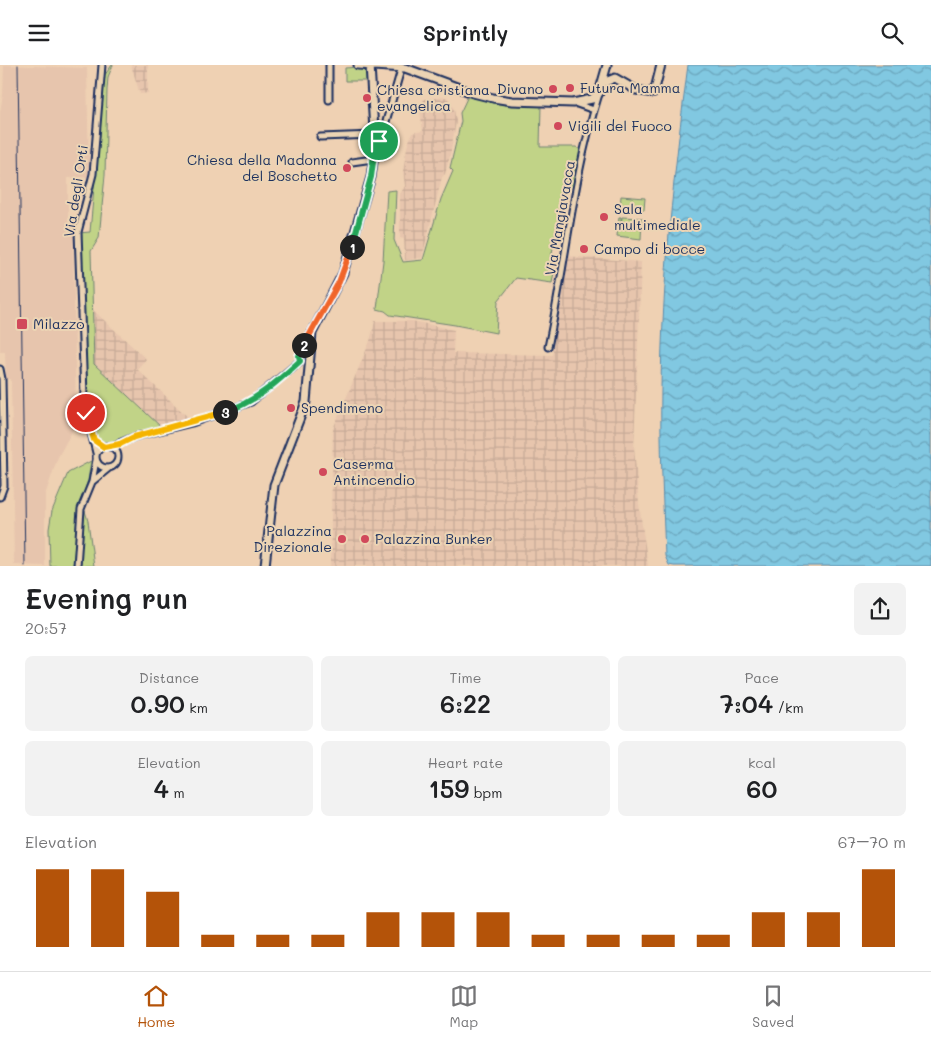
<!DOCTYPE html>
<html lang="en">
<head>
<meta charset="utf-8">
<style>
  body { margin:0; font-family:Mali,sans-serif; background:#f2f2f2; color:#202124; height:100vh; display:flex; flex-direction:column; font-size:19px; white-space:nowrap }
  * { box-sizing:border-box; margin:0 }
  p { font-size:16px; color:#757577 }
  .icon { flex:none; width:28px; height:28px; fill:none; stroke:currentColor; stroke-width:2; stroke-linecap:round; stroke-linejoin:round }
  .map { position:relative; height:501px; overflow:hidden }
  .side { display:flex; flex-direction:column; background:#fff; flex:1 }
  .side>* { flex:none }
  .pin { position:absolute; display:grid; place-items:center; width:42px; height:42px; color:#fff; margin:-21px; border:2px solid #fff; border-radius:50%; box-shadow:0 1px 5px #0007 }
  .km { position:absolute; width:25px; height:25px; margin:-12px; border-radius:50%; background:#222; color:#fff; font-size:14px; line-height:25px; text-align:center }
  .round { display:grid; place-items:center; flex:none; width:52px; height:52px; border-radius:8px; background:#f2f2f2 }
  .headline { display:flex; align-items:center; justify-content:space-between; height:85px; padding:0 25px }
  h1 { font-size:28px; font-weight:600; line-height:38px }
  .metrics { display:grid; grid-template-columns:repeat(3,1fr); gap:8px; height:85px; padding:5px 25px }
  .metrics div { display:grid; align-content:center; border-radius:8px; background:#f2f2f2; text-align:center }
  .metrics b { font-size:25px; font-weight:600 }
  .metrics small { font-size:14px; font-weight:400 }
  .metrics p { font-size:14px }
  .chart { height:140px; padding:10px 25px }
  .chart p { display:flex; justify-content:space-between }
  .chart svg { width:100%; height:90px; margin-top:5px; stroke:#b45309; stroke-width:6 }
  header { display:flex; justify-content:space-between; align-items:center; height:65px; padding:0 25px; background:#fff; font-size:22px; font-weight:600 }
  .menu { display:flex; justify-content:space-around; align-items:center; height:70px; border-top:1px solid #e0e0e0; background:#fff; font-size:14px; color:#757577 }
  .menu a { display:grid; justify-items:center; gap:2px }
  .menu .selected { color:#b45309 }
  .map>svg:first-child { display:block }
</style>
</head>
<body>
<header><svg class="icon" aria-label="menu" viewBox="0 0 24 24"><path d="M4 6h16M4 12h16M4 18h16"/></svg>Sprintly<svg class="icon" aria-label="search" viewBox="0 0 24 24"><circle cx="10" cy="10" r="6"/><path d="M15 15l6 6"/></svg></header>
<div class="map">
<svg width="931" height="501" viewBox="0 0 931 501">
  <defs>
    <pattern id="industrial-grid" width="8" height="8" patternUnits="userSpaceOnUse" patternTransform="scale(1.25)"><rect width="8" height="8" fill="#e7c5ad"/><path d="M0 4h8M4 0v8" fill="none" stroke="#c6aa97"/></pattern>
    <pattern id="water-waves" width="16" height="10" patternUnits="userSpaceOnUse" patternTransform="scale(1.25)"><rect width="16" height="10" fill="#81c8e1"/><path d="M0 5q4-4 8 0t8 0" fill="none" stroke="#69a3ba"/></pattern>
  </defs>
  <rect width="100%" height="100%" fill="#efd1b3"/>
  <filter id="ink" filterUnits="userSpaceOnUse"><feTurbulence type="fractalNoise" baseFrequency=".02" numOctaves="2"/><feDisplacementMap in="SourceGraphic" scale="10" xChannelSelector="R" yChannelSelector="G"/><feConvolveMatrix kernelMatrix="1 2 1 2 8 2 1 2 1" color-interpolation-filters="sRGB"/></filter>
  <g filter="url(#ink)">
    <path fill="#e7c5ad" d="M4 0 87 3 89 112 68 113V169H73L76 359 58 392 45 430V501L14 500 11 314H6L5 287 0 286V47L3 29Z"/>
    <path fill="url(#industrial-grid)" d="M131 0H148V28L140 29Z
      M447 32 454 44 456 57 450 91 445 109 442 112 422 193 405 195 404 174 400 173V129L405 121 403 106 407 82 412 68 423 66 420 45 424 34Z
      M566 191 641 197 634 382 639 439 648 501H330L333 364 370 276 375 256H412L454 265 453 288 552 290 553 285 550 282 561 229Z
      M93 245 146 294 137 304 191 355 182 354 180 358 161 362 94 299Z"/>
    <path fill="#c1d387" stroke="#6e8172" d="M112 0H113L108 12 107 25 105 110 99 173 91 186 94 299 161 362 130 370 108 379 98 374 89 348 79 168 90 167 104 11Z
      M359 2 366 6 369 16H345V3Z
      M468 31 492 37 541 40 540 82H576L581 85 574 122H565L550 198 554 207 552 218 516 213 498 236 496 268 455 260 390 250 385 246 377 244 383 196 387 126 396 125 394 175 403 197 423 195 441 134 453 106 450 103 461 56 460 48Z
      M621 131 645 133 644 145 620 144Z
      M619 152H621V162L622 152 642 153 641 174 617 171Z
      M91 396 88 415 79 441 73 501H50L49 464 52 446 68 408Z
      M85 446 88 456 94 501H79Z"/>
    <path fill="url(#water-waves)" stroke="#588bad" d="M688 0H931V501H674L669 500 665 491C663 436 660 380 661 325 662 216 674 107 688 0Z"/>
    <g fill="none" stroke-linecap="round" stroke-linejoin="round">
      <defs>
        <path id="minor" d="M329 0V35
          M574 38 594 45
          M320 72 375 70
          M376 82 383 67 400 8
          M352 97 373 94
          M548 282C566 198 573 111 599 29
          M0 304 2 314 4 421 0 432
          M96 392a11 11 0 1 1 22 0a11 11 0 1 1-22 0Z
          M110 382 134 372 192 358 251 337 300 296 301 286 312 268
          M96 388 86 348 84 330 78 167 93 109 102 0
          M93 416 109 403
          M77 501 81 444 92 417 96 395"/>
        <path id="major" d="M358 0 405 3 473 28 493 33 512 36 573 38 592 34 599 28 607 0
          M603 18 615 13 636 25 654 28 661 0
          M265 501 274 420 306 337 312 268 343 208 371 112 375 82 370 0"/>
      </defs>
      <use href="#minor" stroke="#1b2f5e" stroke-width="9"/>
      <use href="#major" stroke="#1b2f5e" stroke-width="11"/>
      <use href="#minor" stroke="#ecd4b4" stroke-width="5"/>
      <use href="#major" stroke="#ecd4b4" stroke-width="7"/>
      <path stroke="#1b2f5e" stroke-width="1" d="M18 0 25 501"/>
    </g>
  </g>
  <g fill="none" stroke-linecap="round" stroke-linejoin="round" filter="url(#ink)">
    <defs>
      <path id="split-1" d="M352 182 371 112 375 82 379 76"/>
      <path id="split-2" d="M304 280 339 217 352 182"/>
      <path id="split-3" d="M225 347C255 337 276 318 300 296L299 291 304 280"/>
      <path id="split-4" d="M120 379 134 372 225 347"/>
      <path id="split-5" d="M86 348 94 375 104 382 120 379"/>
    </defs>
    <use href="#split-1" stroke="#fff" stroke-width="10"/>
    <use href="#split-2" stroke="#fff" stroke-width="10"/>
    <use href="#split-3" stroke="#fff" stroke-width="10"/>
    <use href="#split-4" stroke="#fff" stroke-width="10"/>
    <use href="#split-5" stroke="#fff" stroke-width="10"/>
    <use href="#split-1" stroke="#22a559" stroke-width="6"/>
    <use href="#split-2" stroke="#f0652b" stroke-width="6"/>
    <use href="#split-3" stroke="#22a559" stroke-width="6"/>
    <use href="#split-4" stroke="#f5b400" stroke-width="6"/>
    <use href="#split-5" stroke="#f5b400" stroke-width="6"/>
  </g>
  <g fill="#d1495b" stroke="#ecd4b4" stroke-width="2">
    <circle cx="570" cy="23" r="5"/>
    <circle cx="553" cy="24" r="5"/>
    <circle cx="367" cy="33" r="5"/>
    <circle cx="558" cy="61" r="5"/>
    <circle cx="347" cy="103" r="5"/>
    <circle cx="604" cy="152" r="5"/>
    <circle cx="584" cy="184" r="5"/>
    <rect x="16" y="253" width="12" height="12" rx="2.5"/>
    <circle cx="291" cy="343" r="5"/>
    <circle cx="323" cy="407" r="5"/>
    <circle cx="342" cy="474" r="5"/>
    <circle cx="365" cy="474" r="5"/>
  </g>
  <g text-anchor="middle" stroke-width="4" stroke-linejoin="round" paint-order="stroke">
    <g font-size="14" fill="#1b2f5e" stroke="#ecd4b4" text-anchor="start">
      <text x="580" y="28">Futura Mamma</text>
      <text x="543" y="29" text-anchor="end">Divano</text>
      <text x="377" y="30">Chiesa cristiana<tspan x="377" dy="16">evangelica</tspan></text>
      <text x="568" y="66">Vigili del Fuoco</text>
      <text x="337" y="100" text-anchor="end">Chiesa della Madonna<tspan x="337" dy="16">del Boschetto</tspan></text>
      <text x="614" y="149">Sala<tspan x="614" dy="16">multimediale</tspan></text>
      <text x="594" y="189">Campo di bocce</text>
      <text x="33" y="264">Milazzo</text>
      <text x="301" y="348">Spendimeno</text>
      <text x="333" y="404">Caserma<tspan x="333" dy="16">Antincendio</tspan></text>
      <text x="332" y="471" text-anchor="end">Palazzina<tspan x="332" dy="16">Direzionale</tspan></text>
      <text x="375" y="479">Palazzina Bunker</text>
    </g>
    <g font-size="14" fill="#1b2f5e" stroke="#ecd4b4">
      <text transform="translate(76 126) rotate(-81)" y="5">Via degli Orti</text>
      <text transform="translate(560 153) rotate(-80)" y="5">Via Mangiavacca</text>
    </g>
  </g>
</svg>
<div class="pin" style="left:379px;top:76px;background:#1e9e55"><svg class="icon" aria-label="arrive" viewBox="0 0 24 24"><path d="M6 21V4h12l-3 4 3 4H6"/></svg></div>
<div class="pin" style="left:86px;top:348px;background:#d93025"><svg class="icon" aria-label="check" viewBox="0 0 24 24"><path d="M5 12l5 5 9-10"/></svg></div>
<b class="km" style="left:352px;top:182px">1</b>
<b class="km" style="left:304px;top:280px">2</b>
<b class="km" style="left:225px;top:347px">3</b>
</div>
<section class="side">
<div class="headline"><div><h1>Evening run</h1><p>20:57</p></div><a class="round"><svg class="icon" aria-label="share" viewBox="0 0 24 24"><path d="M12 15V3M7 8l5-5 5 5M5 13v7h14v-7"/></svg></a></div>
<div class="metrics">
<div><p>Distance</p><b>0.90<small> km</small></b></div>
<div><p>Time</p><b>6:22</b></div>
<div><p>Pace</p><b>7:04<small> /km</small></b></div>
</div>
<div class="metrics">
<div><p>Elevation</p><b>4<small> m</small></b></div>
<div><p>Heart rate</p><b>159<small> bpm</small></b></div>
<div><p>kcal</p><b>60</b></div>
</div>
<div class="chart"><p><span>Elevation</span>67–70 m</p>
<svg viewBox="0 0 160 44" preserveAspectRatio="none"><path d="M5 44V6M15 44V6M25 44V17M35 44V38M45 44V38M55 44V38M65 44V27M75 44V27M85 44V27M95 44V38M105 44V38M115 44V38M125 44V38M135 44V27M145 44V27M155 44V6"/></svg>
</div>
</section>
<nav class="menu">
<a class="selected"><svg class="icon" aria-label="home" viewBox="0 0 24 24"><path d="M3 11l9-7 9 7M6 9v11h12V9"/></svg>Home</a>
<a><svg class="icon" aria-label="map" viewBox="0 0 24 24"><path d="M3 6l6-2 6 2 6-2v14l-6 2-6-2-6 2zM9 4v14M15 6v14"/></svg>Map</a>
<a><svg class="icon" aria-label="saved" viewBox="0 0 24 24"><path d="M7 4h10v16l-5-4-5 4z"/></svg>Saved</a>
</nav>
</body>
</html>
